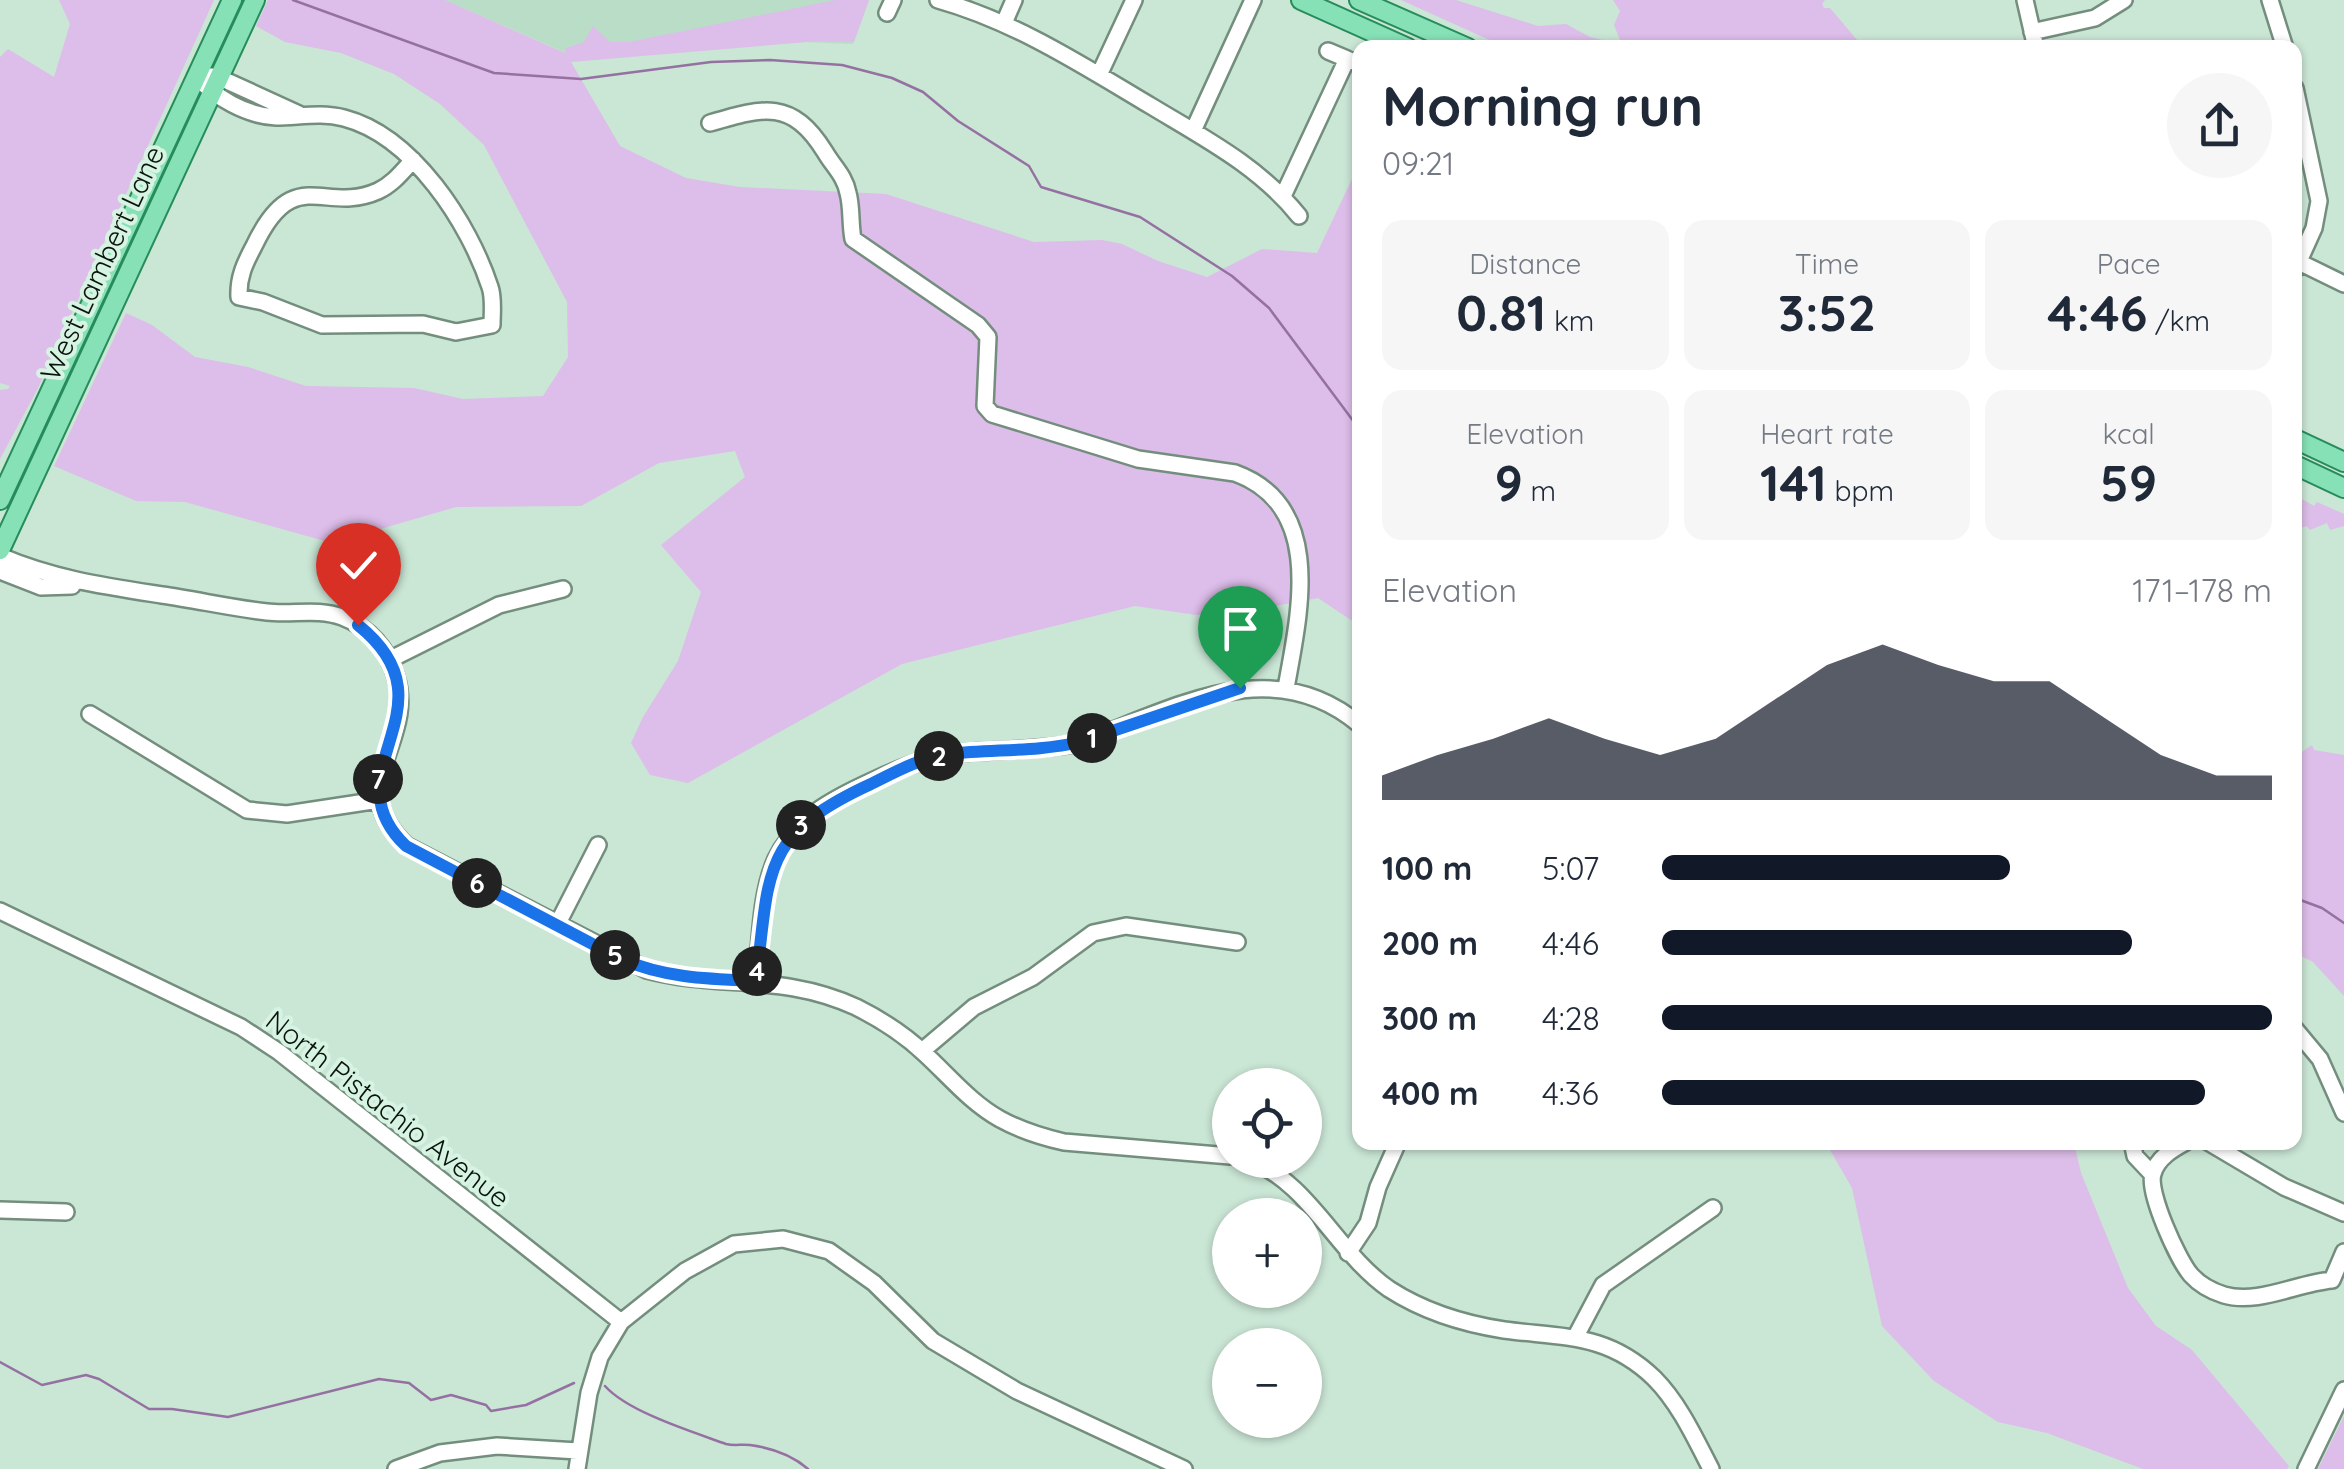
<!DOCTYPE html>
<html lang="en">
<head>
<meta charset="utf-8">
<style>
  body { margin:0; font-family:Quicksand,sans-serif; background:#f6f6f7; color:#1f2937; height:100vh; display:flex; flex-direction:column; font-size:38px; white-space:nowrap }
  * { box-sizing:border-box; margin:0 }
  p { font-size:32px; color:#747a83 }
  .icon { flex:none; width:55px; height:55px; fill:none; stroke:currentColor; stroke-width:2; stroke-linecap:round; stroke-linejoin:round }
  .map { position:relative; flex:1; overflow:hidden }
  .panel { position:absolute; left:1352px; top:40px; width:950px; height:1110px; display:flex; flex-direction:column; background:#fff; border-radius:20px; box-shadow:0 2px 8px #0004 }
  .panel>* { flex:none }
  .fabs { position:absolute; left:1212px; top:1068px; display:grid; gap:20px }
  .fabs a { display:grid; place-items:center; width:110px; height:110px; border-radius:50%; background:#fff; box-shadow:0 2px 8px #0004; font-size:50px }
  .pin { position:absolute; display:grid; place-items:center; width:85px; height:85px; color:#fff; margin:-102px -42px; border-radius:50% 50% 50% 0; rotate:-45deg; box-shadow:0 0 10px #0007 }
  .pin .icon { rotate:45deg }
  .km { position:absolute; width:50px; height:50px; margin:-25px; border-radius:50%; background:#222; color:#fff; font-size:28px; line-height:50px; text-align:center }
  .round { display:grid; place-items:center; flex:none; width:105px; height:105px; border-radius:52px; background:#f6f6f7 }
  .head { display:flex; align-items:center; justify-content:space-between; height:170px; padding:0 30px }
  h1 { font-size:55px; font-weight:700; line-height:75px }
  .stats { display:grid; grid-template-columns:repeat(3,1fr); gap:15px; height:170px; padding:10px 30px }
  .stats div { display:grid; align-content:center; border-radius:20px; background:#f6f6f7; text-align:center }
  .stats b { font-size:50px; font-weight:700 }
  .stats small { font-size:28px; font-weight:400 }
  .stats p { font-size:28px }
  .chart { height:280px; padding:20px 30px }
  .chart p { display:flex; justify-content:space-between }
  .chart svg { width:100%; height:180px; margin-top:10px; fill:#111827; opacity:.7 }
  ul { padding:0 30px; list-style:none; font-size:32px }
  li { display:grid; grid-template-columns:160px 120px 1fr; align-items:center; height:75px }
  li i { height:25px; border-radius:12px; background:#111827 }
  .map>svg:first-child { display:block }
</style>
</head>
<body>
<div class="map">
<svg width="2344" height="1469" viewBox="0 0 2344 1469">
  <rect width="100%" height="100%" fill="#cae6d5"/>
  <path fill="#baddc7" d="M445 0H869L853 44 805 42 665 52 566 53Z"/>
  <path fill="#ddbde9" d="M59 0H214L37 390 0 459V390L8 389 10 386 0 383V57L8 49 54 77 70 24Z
    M268 0H445L565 53 566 48 584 42 593 26 610 42H629L835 0H869L854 42 819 41 571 62 620 146 686 178 740 187 886 194 1034 242 1102 240 1122 244 1158 261 1207 277 1262 249 1317 253 1360 162V626L1318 598 1244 612 1196 615 1135 606 902 664 688 783 650 775 631 743 643 717 678 661 701 592 661 545 745 477 735 451 659 463 581 506 456 507 332 543 185 502 136 501 54 466 126 313 152 325 195 357 248 367 306 386 414 388 463 399 543 396 568 357 567 302 484 145 440 104 394 74 341 53 285 42 256 26Z
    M1401 0H1456L1538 26 1566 24 1590 37 1611 42 1620 40 1614 25 1620 11 1613 0H1825L1822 4 1824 8H1830L1863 47H1505Z
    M2295 495 2314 506 2317 502 2344 514V526L2330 530 2327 523 2310 530 2307 526 2295 530Z
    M2312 745 2314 750 2344 755V996L2313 962 2295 953V751L2299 754Z
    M1826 1143H2074L2081 1173 2128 1288 2156 1326 2192 1350 2289 1466 2287 1469H2143L2047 1433 1998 1422 1934 1381 1882 1326 1852 1188Z
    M2344 1416V1469H2318Z"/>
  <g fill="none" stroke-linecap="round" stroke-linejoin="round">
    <path stroke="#9571a2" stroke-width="2.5" d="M293 0 494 73 581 79 711 62 770 60 842 65 892 78 923 92 958 121 1029 166 1041 187 1140 217 1232 276 1269 308 1360 430
      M2295 898 2322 908 2344 923
      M0 1362 42 1385 86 1375 99 1379 149 1409H172L228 1417 379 1379 409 1383 431 1400 451 1395 486 1405 491 1411 526 1405 574 1383
      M605 1386C628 1412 693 1432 726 1444 734 1446 742 1444 750 1445 772 1448 791 1454 808 1469"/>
    <defs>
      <path id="minor" d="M938 0C1016 22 1082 65 1151 106 1204 138 1260 167 1299 216
        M2025 0 2036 48
        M2270 0 2285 48
        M887 13 893 0
        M1004 23 1014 0
        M2032 32 2095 18 2124 0
        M1328 51 1347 59
        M1099 75 1134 0
        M196 76C214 97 247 116 276 117 299 117 321 112 344 118 413 136 469 223 490 287 494 298 492 313 492 325L456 332 423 324 322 325 263 302 239 297C238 277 245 263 254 246 294 162 324 215 378 191 393 184 402 172 413 160
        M211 76 218 77 299 114
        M2295 88 2319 201 2314 228 2295 270
        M710 123C764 107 792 99 825 152 833 166 845 176 848 193 852 207 850 224 853 239L978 325 988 337 985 406 992 414 1138 459 1235 473C1326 506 1299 615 1286 688
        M1193 131 1253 0
        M1283 196 1347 59 1360 64
        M2299 262 2344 284
        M0 556C54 579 104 586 162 595 197 600 232 608 267 612 292 615 318 608 342 617 369 627 388 650 396 677 417 742 341 785 407 846L647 970C720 989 783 973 856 1007 880 1019 905 1035 925 1054 949 1076 971 1103 1000 1119 1020 1130 1042 1137 1064 1142L1230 1156
        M0 571 41 587 72 586
        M391 659 499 605 563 589
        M90 714 247 810 287 814 379 800
        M0 911 241 1027 279 1052 621 1322
        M557 925 598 845
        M756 981C761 942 760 895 776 859 783 844 797 828 809 817 835 795 917 758 950 754 993 749 1037 751 1080 743 1173 709 1272 650 1360 725
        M2295 1029 2320 1059 2344 1113
        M922 1051 974 1007 1033 977 1093 933 1126 926 1237 942
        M2132 1142 2135 1156 2152 1174
        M2186 1142C2173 1149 2157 1158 2153 1174 2147 1192 2178 1260 2191 1275 2200 1285 2211 1291 2224 1295 2258 1305 2297 1283 2332 1280L2344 1252
        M2208 1142 2284 1187 2344 1213
        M1249 1160C1309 1182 1337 1253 1389 1289 1423 1311 1465 1324 1504 1330 1564 1338 1607 1333 1654 1378 1679 1403 1695 1438 1711 1469
        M0 1210 66 1212
        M1348 1253 1368 1223 1378 1187 1398 1142
        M1576 1336 1603 1285 1713 1208
        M396 1469 440 1453 497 1446 578 1451
        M577 1469 589 1393 600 1357 621 1322 685 1271 734 1244 783 1239 829 1251 874 1283 933 1341 1017 1391 1184 1469
        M2306 1469 2344 1390"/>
      <path id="major" d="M1301 0 1408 48
        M1359 0 1468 48
        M2295 439 2344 462
        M2295 465 2344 488
        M0 500 232 0
        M0 550 255 0"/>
    </defs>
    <use href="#minor" stroke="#748e7e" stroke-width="20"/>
    <use href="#major" stroke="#278c5c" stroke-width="22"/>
    <use href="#minor" stroke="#fff" stroke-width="15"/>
    <use href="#major" stroke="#86e1b6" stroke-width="18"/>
  </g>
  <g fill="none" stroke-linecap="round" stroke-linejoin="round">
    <defs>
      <path id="route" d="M358 625C460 707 327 771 406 846L621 959C665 978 708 979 756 981 770 871 760 835 871 784 895 772 922 757 950 754 993 749 1037 752 1080 742L1240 688"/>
    </defs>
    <use href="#route" stroke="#fff" stroke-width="20"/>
    <use href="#route" stroke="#1a73e8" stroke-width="12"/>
  </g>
  <g text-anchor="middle" stroke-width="8" stroke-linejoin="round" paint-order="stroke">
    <g font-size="28" fill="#0a140e" stroke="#d7f3e2">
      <text transform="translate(102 263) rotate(-65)" y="10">West Lambert Lane</text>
      <text transform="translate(388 1109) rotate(38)" y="10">North Pistachio Avenue</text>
    </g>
  </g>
</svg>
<div class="fabs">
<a><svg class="icon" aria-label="locate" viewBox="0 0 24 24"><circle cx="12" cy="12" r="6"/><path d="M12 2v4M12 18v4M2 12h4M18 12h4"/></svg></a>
<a>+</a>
<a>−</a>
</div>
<div class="pin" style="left:1240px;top:688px;background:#1e9e55"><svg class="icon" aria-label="arrive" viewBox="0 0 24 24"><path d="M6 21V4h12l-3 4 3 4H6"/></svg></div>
<div class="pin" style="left:358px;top:625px;background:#d93025"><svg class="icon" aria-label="check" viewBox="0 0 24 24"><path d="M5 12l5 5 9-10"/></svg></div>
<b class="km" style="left:1092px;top:738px">1</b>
<b class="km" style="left:939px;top:756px">2</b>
<b class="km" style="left:801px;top:825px">3</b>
<b class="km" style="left:757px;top:971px">4</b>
<b class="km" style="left:615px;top:955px">5</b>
<b class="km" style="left:477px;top:883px">6</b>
<b class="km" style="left:378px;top:779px">7</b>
<section class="panel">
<div class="head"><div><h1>Morning run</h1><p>09:21</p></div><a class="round"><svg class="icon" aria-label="share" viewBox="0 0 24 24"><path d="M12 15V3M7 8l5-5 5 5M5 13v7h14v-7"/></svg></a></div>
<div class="stats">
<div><p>Distance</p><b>0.81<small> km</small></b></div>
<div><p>Time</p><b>3:52</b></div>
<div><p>Pace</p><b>4:46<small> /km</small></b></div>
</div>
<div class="stats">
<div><p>Elevation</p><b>9<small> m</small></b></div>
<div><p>Heart rate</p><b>141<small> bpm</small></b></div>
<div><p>kcal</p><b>59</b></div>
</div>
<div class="chart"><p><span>Elevation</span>171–178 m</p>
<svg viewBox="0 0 160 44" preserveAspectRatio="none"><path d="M0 44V38L10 33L20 29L30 24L40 29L50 33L60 29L70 20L80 11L90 6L100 11L110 15L120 15L130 24L140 33L150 38L160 38V44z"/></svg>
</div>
<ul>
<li><b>100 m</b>5:07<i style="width:57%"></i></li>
<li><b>200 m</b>4:46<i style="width:77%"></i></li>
<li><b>300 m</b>4:28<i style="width:100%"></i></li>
<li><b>400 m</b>4:36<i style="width:89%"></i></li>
</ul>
</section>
</div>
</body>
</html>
